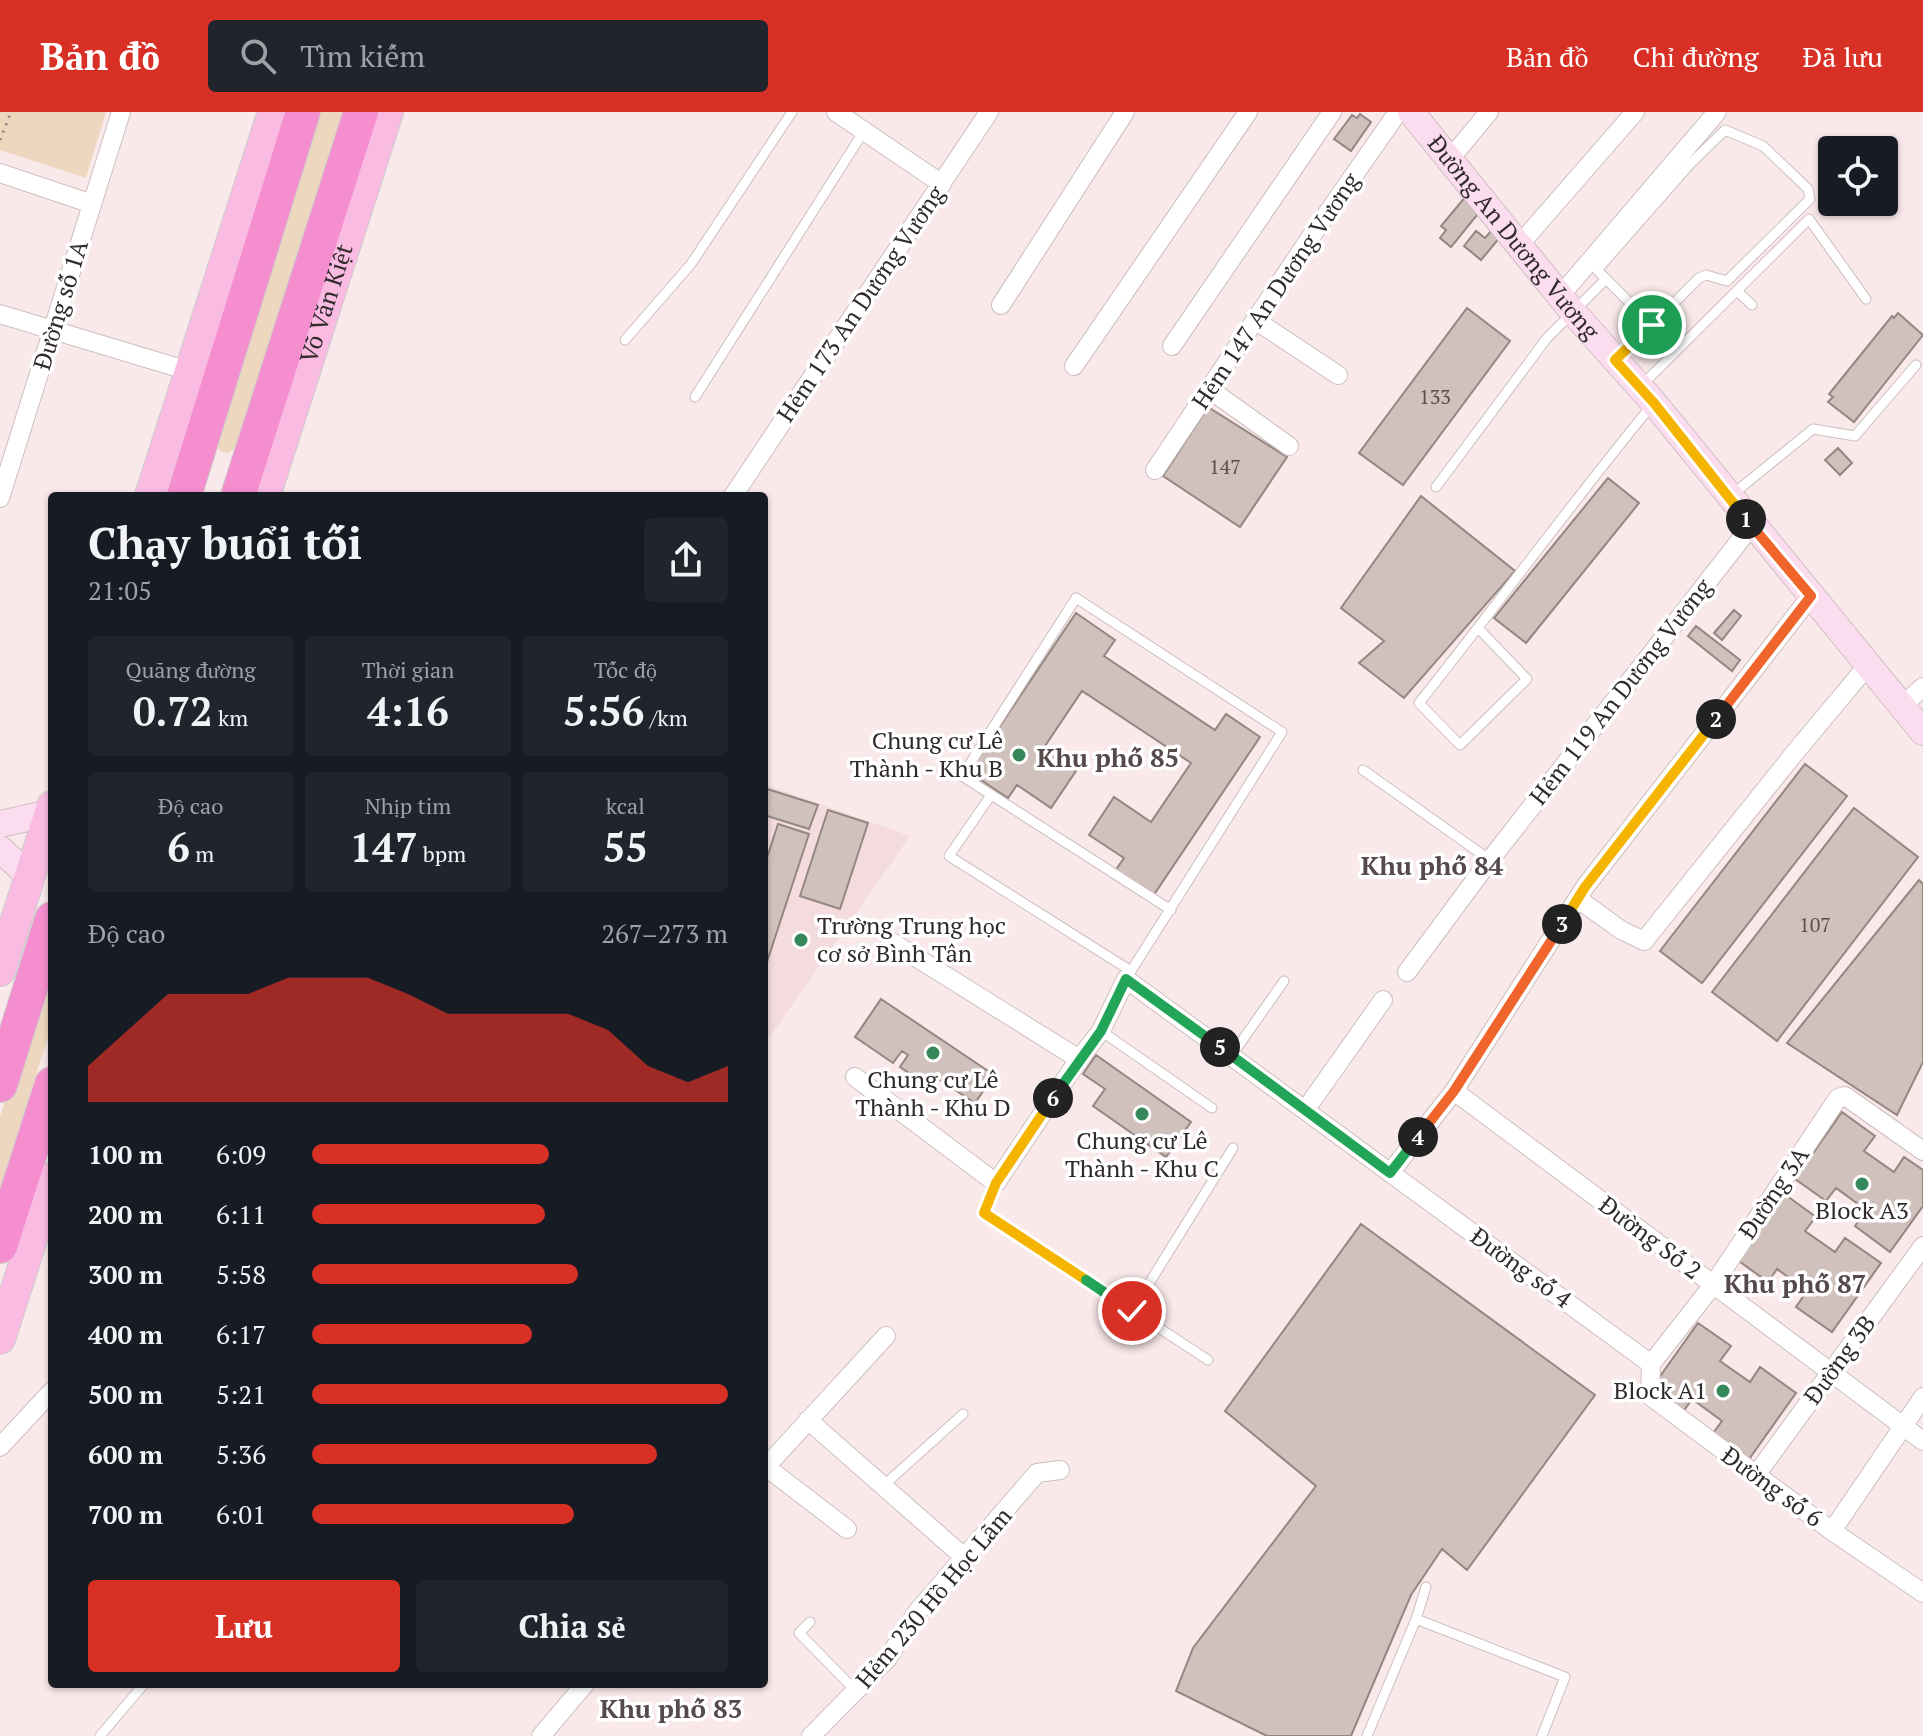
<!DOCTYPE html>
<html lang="vi">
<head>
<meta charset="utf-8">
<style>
  body { margin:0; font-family:"PT Serif",serif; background:#20242c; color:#f1f3f6; height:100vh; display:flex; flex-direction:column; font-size:30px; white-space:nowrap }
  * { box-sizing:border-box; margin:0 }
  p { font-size:26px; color:#9ea1a6 }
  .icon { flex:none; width:44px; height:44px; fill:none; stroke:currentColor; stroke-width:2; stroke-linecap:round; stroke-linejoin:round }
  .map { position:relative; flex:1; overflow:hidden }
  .drawer { position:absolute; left:48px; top:380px; width:720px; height:1196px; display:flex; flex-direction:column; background:#171b24; border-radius:8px; box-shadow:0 2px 6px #0004 }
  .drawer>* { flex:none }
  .controls { position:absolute; left:1818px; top:24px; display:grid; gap:16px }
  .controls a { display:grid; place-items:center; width:80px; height:80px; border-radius:8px; background:#171b24; box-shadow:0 2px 6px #0004; font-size:40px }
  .pin { position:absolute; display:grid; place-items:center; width:68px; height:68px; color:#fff; margin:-34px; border:4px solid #fff; border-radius:50%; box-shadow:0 2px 8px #0007 }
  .km { position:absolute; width:40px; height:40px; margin:-20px; border-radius:50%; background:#222; color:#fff; font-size:22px; line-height:40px; text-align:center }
  .round { display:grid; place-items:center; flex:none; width:84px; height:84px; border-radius:8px; background:#20242c }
  .headline { display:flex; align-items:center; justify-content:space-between; height:136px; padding:0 40px }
  h1 { font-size:44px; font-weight:700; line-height:60px }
  .figures { display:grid; grid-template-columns:repeat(3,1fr); gap:12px; height:136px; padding:8px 40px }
  .figures div { display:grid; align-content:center; border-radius:8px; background:#20242c; text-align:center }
  .figures b { font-size:40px; font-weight:700 }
  .figures small { font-size:22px; font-weight:400 }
  .figures p { font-size:22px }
  .chart { height:224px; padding:16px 40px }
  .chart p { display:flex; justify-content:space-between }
  .chart svg { width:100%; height:144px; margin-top:8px; fill:#d93025; opacity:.7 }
  .cta { display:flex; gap:16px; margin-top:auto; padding:16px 40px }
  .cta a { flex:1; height:92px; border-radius:8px; background:#d93025; color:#fff; font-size:32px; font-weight:700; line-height:92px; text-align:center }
  .cta a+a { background:#20242c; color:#f1f3f6 }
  ul { padding:0 40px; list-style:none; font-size:26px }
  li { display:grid; grid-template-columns:128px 96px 1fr; align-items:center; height:60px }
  li i { height:20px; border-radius:10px; background:#d93025 }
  header { display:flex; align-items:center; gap:48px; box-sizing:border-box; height:112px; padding:0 40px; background:#d93025; color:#fff }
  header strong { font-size:38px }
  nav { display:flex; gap:44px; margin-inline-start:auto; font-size:28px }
  .search { width:560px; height:72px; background:#20242c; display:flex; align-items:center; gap:20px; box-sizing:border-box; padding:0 28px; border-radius:8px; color:#9ea1a6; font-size:30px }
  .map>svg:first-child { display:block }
</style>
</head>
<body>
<header>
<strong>Bản đồ</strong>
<div class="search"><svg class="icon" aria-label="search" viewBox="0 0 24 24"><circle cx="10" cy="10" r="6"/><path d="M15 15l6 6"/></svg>Tìm kiếm</div>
<nav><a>Bản đồ</a><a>Chỉ đường</a><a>Đã lưu</a></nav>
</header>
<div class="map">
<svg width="1923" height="1624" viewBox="0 0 1923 1624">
  <rect width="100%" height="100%" fill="#fae9eb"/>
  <path fill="#f4dbdd" d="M764 672 910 724 764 933Z"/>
  <path fill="#eed7bf" d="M0 0H106L86 66 0 38Z
    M320 0H343L237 334 229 341 222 340 217 335 216 328Z
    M52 842V913L0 1076V1005Z"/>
  <path fill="#d0c1bc" stroke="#948681" stroke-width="2" d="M1360 2 1371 10 1351 39 1334 27 1352 3 1357 6Z
    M1466 84 1482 97 1451 135 1440 126 1446 118 1441 114Z
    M1493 117 1501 124 1481 148 1464 134 1476 119 1485 126Z
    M1467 196 1510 229 1403 373 1359 341Z
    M1898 201 1923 223 1854 310 1828 290 1833 285 1829 282 1892 204 1894 206Z
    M1208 295 1287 345 1240 415 1163 364Z
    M1838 336 1852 351 1840 363 1825 348Z
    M1608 366 1639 391 1526 531 1494 506Z
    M1421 384 1515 459 1404 586 1359 551 1384 529 1341 496Z
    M1734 498 1741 504 1722 528 1714 521Z
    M1076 501 1115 528 1104 544 1215 618 1226 602 1260 625 1153 784 1115 759 1124 746 1089 723 1114 685 1151 710 1191 651 1082 579 1045 634 1078 656 1051 696 1017 673 1008 686 969 660Z
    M1696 514 1740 548 1732 559 1688 524Z
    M1805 652 1847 684 1702 871 1660 839Z
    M764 676 818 693 809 717 764 703Z
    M1854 696 1918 745 1777 929 1712 880Z
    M828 698 868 711 840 797 800 784Z
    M778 712 809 722 764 859V755Z
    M1919 768 1923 772V950L1897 1003 1787 931Z
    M881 887 994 963 975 991 937 966 931 976 900 955 908 943 902 939 893 951 855 925Z
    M1096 943 1191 1010 1166 1045 1093 994 1105 977 1083 962Z
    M1842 1000 1875 1024 1864 1039 1894 1060 1904 1045 1923 1058V1094L1890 1140 1855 1114 1866 1098 1836 1076 1826 1089 1795 1067Z
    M1783 1081 1816 1105 1805 1119 1835 1140 1845 1126 1881 1151 1832 1220 1796 1195 1807 1179 1777 1157 1768 1170 1736 1147Z
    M1361 1112 1595 1283 1467 1458 1442 1437 1411 1483 1351 1624H1267L1176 1579 1193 1536 1316 1374 1225 1299Z
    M1698 1211 1731 1234 1720 1249 1750 1270 1760 1255 1796 1281 1747 1350 1711 1324 1722 1309 1692 1287 1683 1300 1651 1277Z"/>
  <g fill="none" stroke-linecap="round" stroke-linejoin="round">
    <defs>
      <path id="lane" d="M1606 167 1597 158 1691 51 1725 18 1763 34 1808 77 1810 87 1732 164 1727 169 1706 163 1699 166 1652 213
        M1737 179 1752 193
        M625 228 691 152 792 0
        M1642 273 1809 107 1866 187
        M695 285 864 19
        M1436 375 1547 226 1606 167 1652 213 1619 245
        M1733 382 1813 317 1855 324 1916 253
        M1478 516 1527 567 1460 633 1419 591C1498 492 1572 390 1652 293
        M1363 658 1490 748
        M991 683 949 744 1131 859 1129 862
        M1131 859 1282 620 1076 486 962 664 1171 798
        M1101 919 1212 996
        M1232 943 1284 869
        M996 1071 984 1101 1208 1248
        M1132 1199 1233 1036
        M883 1374 963 1302
        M1416 1507 1565 1565 1542 1624
        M810 1510 799 1521 856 1579
        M100 1624 144 1572
        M1367 1624 1416 1507 1426 1475"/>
      <path id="street" d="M836 0 942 72
        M1450 47 1489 0
        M0 61 92 92
        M1520 132 1635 0
        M1560 184 1717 0
        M1001 193 1125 0
        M0 202 189 259
        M1255 208 1338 263
        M1172 234 1332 0
        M1074 254 1248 0
        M1209 277 1289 334
        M1155 358 1310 126 1398 0
        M733 384 989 0
        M0 386 121 0
        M1902 594 1923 575
        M1578 787 1621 818 1644 829 1797 638 1868 553
        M890 829 1079 947 1101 919 1126 867 1651 1252
        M1407 860 1490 748 1752 413
        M855 965 996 1071 1079 947
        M1454 979 1923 1329
        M1306 997 1383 888
        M1390 1061 1454 979 1585 775 1811 484
        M1651 1252 1713 1173 1838 986 1845 984 1923 1039
        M1651 1252 1650 1284 1832 1419 1923 1481
        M808 1308 965 1446
        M0 1335 52 1279
        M766 1355 847 1417
        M764 1357 886 1224
        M1756 1363 1923 1134
        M1832 1419 1923 1285
        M541 1624 585 1572
        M811 1624 888 1546 917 1500 1037 1361 1060 1358"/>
      <g id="secondary">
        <path id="s1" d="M1411 0 1573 200 1654 291 1923 620"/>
        <path d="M0 712 50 701"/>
        <path d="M0 737 29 764"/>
      </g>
      <g id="primary">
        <path d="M150 384 273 0"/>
        <path id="s2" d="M265 384 388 0"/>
        <path d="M0 859 52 694"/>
        <path d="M0 1227 52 1065"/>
      </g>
      <path id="highway" d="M184 384 303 0
        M238 384 361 0
        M0 973 52 807
        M0 1134 52 972"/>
    </defs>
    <use href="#lane" stroke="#cebebf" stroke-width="11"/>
    <use href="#street" stroke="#cebebf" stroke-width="20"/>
    <use href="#secondary" stroke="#cebebf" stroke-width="28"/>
    <use href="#primary" stroke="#cdcccc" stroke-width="32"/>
    <use href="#highway" stroke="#cdcccc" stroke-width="36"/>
    <path stroke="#928788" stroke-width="3" stroke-dasharray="2 6" stroke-linecap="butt" d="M0 28 11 0"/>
    <use href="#lane" stroke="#fff" stroke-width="9"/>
    <use href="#street" stroke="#fff" stroke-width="18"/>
    <use href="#secondary" stroke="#fcddf0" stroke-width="26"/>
    <use href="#primary" stroke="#f9bbe2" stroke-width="30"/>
    <use href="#highway" stroke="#f58ece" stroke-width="34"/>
  </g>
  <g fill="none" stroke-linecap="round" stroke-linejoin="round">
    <defs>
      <path id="split-1" d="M1652 213 1615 248 1654 291 1746 407"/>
      <path id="split-2" d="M1716 607 1811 484 1746 407"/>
      <path id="split-3" d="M1562 812 1585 775 1716 607"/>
      <path id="split-4" d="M1418 1025 1454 979 1562 812"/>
      <path id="split-5" d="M1220 935 1390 1061 1418 1025"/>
      <path id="split-6" d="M1053 986 1101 919 1126 867 1220 935"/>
      <path id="split-7" d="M1053 986 996 1071 984 1101 1086 1168"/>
      <path id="split-8" d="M1086 1168 1132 1199"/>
    </defs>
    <use href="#split-1" stroke="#fff" stroke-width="16"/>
    <use href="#split-2" stroke="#fff" stroke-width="16"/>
    <use href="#split-3" stroke="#fff" stroke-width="16"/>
    <use href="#split-4" stroke="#fff" stroke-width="16"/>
    <use href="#split-5" stroke="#fff" stroke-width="16"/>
    <use href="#split-6" stroke="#fff" stroke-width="16"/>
    <use href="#split-7" stroke="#fff" stroke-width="16"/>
    <use href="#split-8" stroke="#fff" stroke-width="16"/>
    <use href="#split-1" stroke="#f5b400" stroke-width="10"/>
    <use href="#split-2" stroke="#f0652b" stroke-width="10"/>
    <use href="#split-3" stroke="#f5b400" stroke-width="10"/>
    <use href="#split-4" stroke="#f0652b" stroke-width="10"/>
    <use href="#split-5" stroke="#22a559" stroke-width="10"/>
    <use href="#split-6" stroke="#22a559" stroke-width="10"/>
    <use href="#split-7" stroke="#f5b400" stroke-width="10"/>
    <use href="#split-8" stroke="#22a559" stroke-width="10"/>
  </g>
  <g fill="#36885a" stroke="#fff" stroke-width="3">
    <circle cx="1019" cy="643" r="8"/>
    <circle cx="801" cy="828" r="8"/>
    <circle cx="933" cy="941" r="8"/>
    <circle cx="1142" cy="1002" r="8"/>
    <circle cx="1862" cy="1072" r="8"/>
    <circle cx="1723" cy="1279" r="8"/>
  </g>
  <g text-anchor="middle" stroke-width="7" stroke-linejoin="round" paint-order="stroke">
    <g font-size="20" fill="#58504f">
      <text x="1435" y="292">133</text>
      <text x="1225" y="362">147</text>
      <text x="1815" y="820">107</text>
    </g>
    <g font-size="24" fill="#302a2b" stroke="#fff">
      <text dy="8" stroke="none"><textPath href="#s1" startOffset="162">Đường An Dương Vương</textPath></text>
      <text transform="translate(1276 179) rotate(-56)" y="8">Hẻm 147 An Dương Vương</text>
      <text dy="8" stroke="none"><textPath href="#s2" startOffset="202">Võ Văn Kiệt</textPath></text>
      <text transform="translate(861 192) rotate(-56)" y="8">Hẻm 173 An Dương Vương</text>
      <text transform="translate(61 193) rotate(-73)" y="8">Đường số 1A</text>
      <text transform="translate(1621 580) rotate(-52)" y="8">Hẻm 119 An Dương Vương</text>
      <text transform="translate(1774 1081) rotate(-56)" y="8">Đường 3A</text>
      <text transform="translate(1650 1126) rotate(37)" y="8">Đường Số 2</text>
      <text transform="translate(1521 1156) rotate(36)" y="8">Đường số 4</text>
      <text transform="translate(1840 1248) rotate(-54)" y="8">Đường 3B</text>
      <text transform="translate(1772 1375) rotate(36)" y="8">Đường số 6</text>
      <text transform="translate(934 1486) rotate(-50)" y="8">Hẻm 230 Hồ Học Lãm</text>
    </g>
    <g font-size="24" fill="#302a2b" stroke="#fff">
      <text x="1003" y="637" text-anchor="end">Chung cư Lê<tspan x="1003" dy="28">Thành - Khu B</tspan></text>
      <text x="817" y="822" text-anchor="start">Trường Trung học<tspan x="817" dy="28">cơ sở Bình Tân</tspan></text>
      <text x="933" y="976">Chung cư Lê<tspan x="933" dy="28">Thành - Khu D</tspan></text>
      <text x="1142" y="1037">Chung cư Lê<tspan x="1142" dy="28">Thành - Khu C</tspan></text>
      <text x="1862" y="1107">Block A3</text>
      <text x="1707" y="1287" text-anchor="end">Block A1</text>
    </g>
    <g font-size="26" font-weight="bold" fill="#56494a" stroke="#fff">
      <text x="1108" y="655">Khu phố 85</text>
      <text x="1432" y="763">Khu phố 84</text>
      <text x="1795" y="1181">Khu phố 87</text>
      <text x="671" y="1606">Khu phố 83</text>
    </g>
  </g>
</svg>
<div class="controls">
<a><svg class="icon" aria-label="locate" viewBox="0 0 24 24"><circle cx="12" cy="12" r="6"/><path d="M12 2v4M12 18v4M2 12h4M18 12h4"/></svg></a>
</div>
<div class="pin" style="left:1652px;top:213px;background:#1e9e55"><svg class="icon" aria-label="arrive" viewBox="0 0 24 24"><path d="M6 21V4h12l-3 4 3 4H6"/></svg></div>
<div class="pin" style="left:1132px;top:1199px;background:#d93025"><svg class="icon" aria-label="check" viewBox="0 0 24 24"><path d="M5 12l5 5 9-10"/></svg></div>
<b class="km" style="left:1746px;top:407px">1</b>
<b class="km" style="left:1716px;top:607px">2</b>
<b class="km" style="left:1562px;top:812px">3</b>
<b class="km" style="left:1418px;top:1025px">4</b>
<b class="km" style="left:1220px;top:935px">5</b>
<b class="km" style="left:1053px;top:986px">6</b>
<section class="drawer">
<div class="headline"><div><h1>Chạy buổi tối</h1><p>21:05</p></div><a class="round"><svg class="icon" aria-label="share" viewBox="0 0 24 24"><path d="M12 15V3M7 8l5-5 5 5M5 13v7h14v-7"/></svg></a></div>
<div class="figures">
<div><p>Quãng đường</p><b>0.72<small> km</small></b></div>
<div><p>Thời gian</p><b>4:16</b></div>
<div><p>Tốc độ</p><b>5:56<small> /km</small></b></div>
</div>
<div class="figures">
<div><p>Độ cao</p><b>6<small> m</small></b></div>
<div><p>Nhịp tim</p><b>147<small> bpm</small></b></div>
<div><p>kcal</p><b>55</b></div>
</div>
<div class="chart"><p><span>Độ cao</span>267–273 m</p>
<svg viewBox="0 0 160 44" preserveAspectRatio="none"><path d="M0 44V33L10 22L20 11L30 11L40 11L50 6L60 6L70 6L80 11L90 17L100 17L110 17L120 17L130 22L140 33L150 38L160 33V44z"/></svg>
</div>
<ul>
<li><b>100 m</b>6:09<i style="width:57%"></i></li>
<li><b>200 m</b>6:11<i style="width:56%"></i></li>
<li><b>300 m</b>5:58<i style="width:64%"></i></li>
<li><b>400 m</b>6:17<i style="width:53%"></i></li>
<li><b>500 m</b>5:21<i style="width:100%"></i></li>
<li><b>600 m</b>5:36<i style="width:83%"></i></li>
<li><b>700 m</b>6:01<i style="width:63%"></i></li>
</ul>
<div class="cta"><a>Lưu</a><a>Chia sẻ</a></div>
</section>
</div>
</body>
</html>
